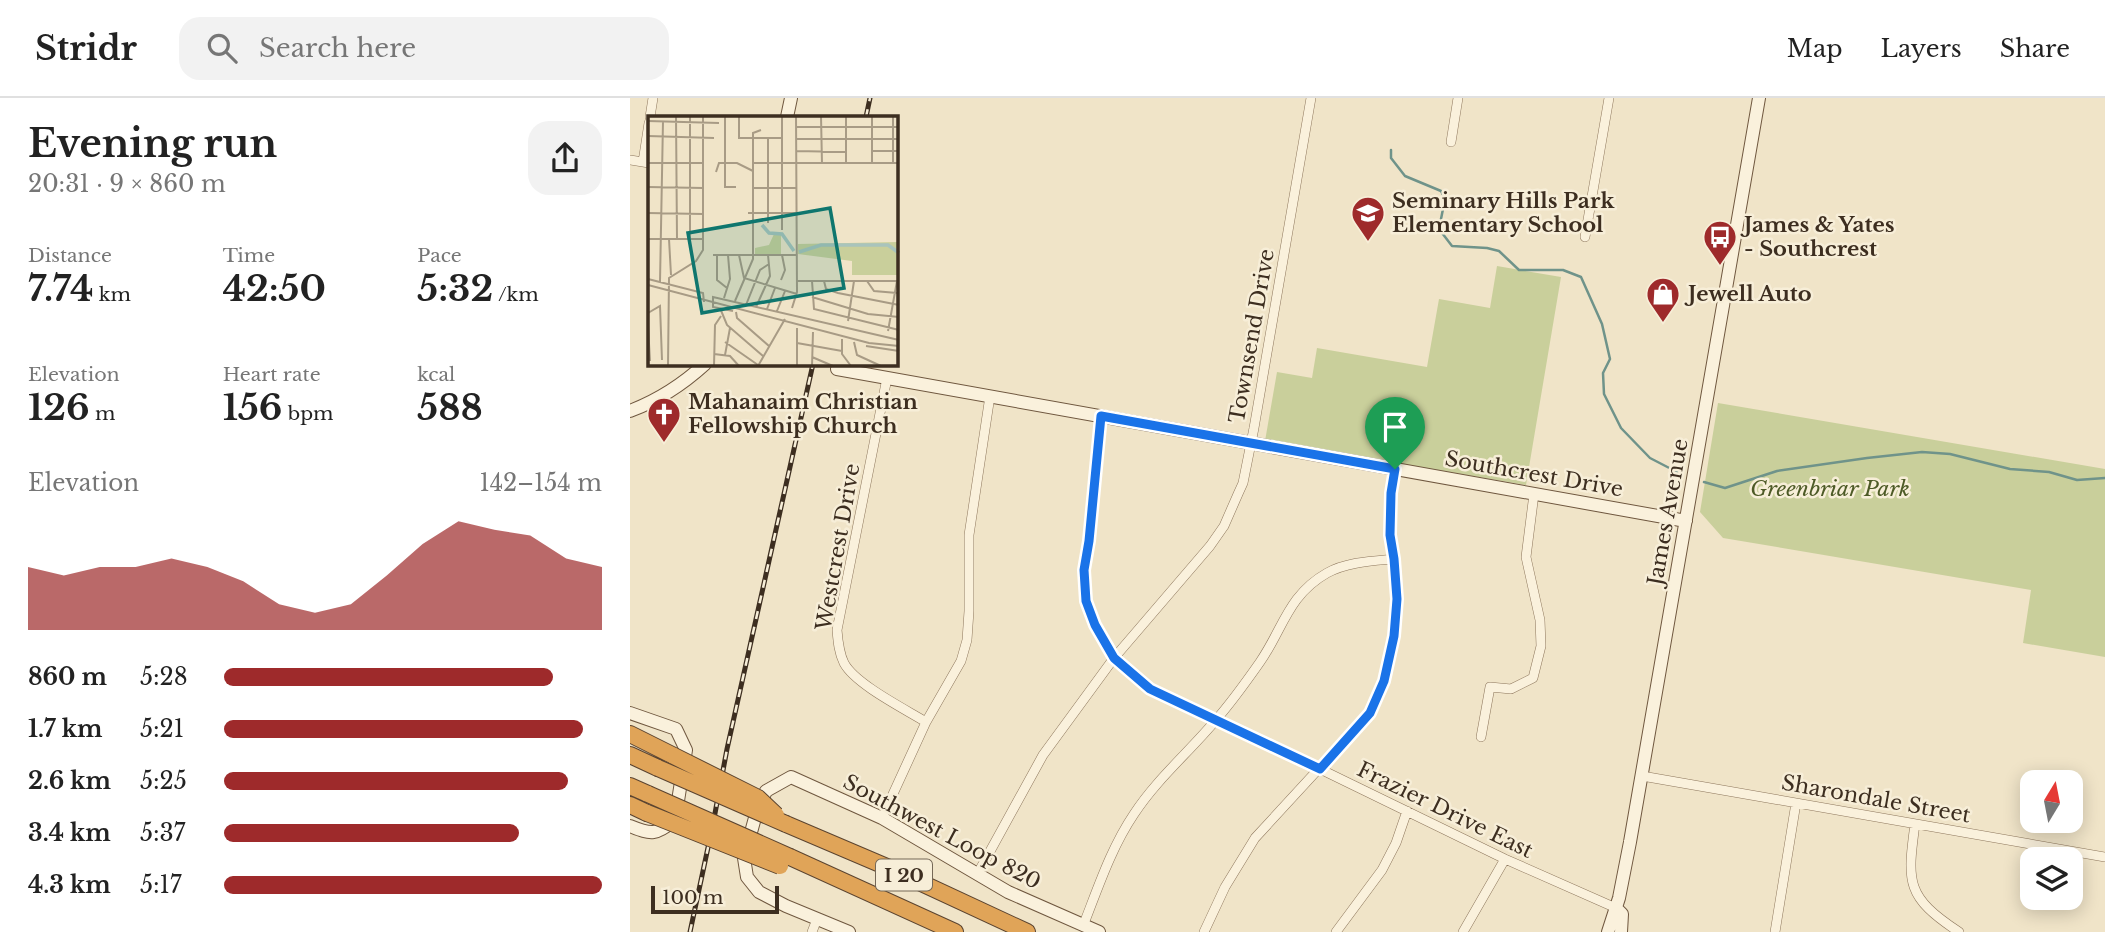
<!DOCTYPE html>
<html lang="en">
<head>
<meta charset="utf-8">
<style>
  body { margin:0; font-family:"Libre Baskerville",serif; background:#f2f2f2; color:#222; height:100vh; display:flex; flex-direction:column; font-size:26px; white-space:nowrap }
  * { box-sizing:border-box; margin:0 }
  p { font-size:23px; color:#767676 }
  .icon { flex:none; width:38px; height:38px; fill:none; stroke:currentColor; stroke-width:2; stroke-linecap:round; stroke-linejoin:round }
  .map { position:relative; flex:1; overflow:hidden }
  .side { display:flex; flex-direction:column; background:#fff; width:630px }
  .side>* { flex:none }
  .needle { width:46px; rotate:10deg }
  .buttons { position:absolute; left:1390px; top:672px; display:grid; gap:14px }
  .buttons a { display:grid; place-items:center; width:63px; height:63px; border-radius:14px; background:#fff; box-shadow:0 4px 18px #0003; font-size:35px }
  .scale { position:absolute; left:21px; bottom:18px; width:128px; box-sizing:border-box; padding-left:7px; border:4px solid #3d2e20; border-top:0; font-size:19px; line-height:24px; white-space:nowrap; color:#3d2e20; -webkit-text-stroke:5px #f7eed8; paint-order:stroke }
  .pin { position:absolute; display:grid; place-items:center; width:60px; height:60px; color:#fff; margin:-72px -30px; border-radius:50% 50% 50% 0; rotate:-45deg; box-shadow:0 0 7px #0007 }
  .pin .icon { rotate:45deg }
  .round { display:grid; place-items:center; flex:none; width:74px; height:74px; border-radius:21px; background:#f2f2f2 }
  .summary { display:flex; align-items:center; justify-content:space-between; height:119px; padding:0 28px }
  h1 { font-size:38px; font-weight:700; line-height:52px }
  .figures { display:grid; grid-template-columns:repeat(3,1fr); gap:10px; height:119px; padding:7px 28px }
  .figures div { display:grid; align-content:center }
  .figures b { font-size:35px; font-weight:700 }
  .figures small { font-size:19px; font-weight:400 }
  .figures p { font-size:19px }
  .chart { height:196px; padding:14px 28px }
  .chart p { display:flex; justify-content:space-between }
  .chart svg { width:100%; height:126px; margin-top:7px; fill:#9e2a2b; opacity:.7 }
  ul { padding:0 28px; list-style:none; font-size:23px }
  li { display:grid; grid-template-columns:112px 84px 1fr; align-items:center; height:52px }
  li i { height:18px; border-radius:9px; background:#9e2a2b }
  header { display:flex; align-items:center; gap:42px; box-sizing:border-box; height:98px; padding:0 35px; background:#fff; border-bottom:2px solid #e0e0e0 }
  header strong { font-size:33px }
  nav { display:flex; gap:38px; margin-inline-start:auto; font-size:24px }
  .search { width:490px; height:63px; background:#f2f2f2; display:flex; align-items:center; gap:18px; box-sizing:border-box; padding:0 24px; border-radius:21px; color:#767676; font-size:26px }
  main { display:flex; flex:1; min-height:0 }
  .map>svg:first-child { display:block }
</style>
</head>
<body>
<header>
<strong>Stridr</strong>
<div class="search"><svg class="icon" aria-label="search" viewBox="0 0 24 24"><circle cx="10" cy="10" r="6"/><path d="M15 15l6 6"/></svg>Search here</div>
<nav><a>Map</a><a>Layers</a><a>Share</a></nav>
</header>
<main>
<section class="side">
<div class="summary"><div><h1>Evening run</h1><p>20:31 · 9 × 860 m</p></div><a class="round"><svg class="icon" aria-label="share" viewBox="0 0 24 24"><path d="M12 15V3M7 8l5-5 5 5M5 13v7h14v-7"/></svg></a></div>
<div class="figures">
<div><p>Distance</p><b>7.74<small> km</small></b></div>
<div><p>Time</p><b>42:50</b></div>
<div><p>Pace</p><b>5:32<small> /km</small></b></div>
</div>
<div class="figures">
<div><p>Elevation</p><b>126<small> m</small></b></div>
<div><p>Heart rate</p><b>156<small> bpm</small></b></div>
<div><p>kcal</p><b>588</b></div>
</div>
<div class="chart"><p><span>Elevation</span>142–154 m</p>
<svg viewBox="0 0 160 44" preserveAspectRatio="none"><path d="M0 44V22L10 25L20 22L30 22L40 19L50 22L60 27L70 35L80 38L90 35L100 25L110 14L120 6L130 9L140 11L150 19L160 22V44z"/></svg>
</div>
<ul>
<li><b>860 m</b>5:28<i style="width:87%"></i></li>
<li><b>1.7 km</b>5:21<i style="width:95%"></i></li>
<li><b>2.6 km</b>5:25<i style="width:91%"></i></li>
<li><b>3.4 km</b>5:37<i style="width:78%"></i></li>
<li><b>4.3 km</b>5:17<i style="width:100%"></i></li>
</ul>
</section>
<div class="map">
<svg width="1475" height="834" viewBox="0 0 1475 834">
  <rect width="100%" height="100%" fill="#f0e4c8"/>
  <path fill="#c9cf9b" d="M867 168 931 179 896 387 635 343 647 274 682 280 687 250 797 269 809 201 860 210Z
    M1088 305 1475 371V559L1393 545 1401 492 1093 440 1070 414Z"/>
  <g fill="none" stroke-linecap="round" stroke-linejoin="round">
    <path stroke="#6f938a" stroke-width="2.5" d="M761 52V60L775 78 811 93 815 101 809 131 822 148 857 150 869 153 889 172H933L951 179 972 226 980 261 973 275 974 296 991 330 1020 360 1047 374
      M1074 384 1095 390 1147 373 1237 360 1292 354 1320 356 1380 371 1419 374 1447 382 1475 380"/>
    <defs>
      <path id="street" d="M20 19 23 0
        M821 44 828 0
        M0 62 19 65
        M13 64 19 25
        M955 139 979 0
        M257 280 207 532C208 544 209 555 214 565 225 586 275 611 296 624
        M471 318 459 443 454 472 456 503 465 527 484 560 521 591 551 606 690 671 875 761 986 810
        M851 639 860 589 881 591 903 580 911 548 910 522 896 459 904 396
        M1012 678 1475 759
        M252 720 296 624 331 563 337 542 339 513V437L360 298
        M1285 726C1277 785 1276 799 1329 834
        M347 777 413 657 484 560 580 448 594 428 608 396 613 385 624 330 681 0
        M453 828C468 790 481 750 504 716 526 682 559 654 585 623 601 605 616 584 630 564 653 531 658 497 697 475 717 464 742 463 764 461
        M182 834 187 821
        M574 834 595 789 625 740 740 615 754 583 764 538 767 501 764 461 760 437 761 395 765 371
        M706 834 752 772 766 745 777 713
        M833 834 875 761
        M1145 834 1166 705"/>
      <path id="secondary" d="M157 19 161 0
        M207 271 1056 423
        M0 313C29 302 52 287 75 266
        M0 615 46 631 56 652 45 722C26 737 22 737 0 728
        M986 810 992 816 991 834
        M219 834 156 808 129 794 117 779 114 760 126 716 136 693 161 679 252 720 378 794 469 834
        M978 834 989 800 1000 744 1129 0"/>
      <path id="highway" d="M0 636 44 658
        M0 657 28 670
        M0 688 18 696
        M0 707 17 715
        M156 726 257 769 397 834
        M160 759 325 834"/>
    </defs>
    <use href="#street" stroke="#8d765c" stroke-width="10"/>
    <use href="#secondary" stroke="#6f573f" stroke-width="14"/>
    <use href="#highway" stroke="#5b4430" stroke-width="18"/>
    <use href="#street" stroke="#faf1dc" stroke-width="9"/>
    <use href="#secondary" stroke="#faf1dc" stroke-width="12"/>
    <use href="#highway" stroke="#e0a458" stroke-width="16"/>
    <defs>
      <path id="rail" d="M236 19 240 0
        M60 834 83 726 97 651 183 266"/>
    </defs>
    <use href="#rail" stroke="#3d2e20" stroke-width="5"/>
    <use href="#rail" stroke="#f7eed8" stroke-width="2.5" stroke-dasharray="8" stroke-linecap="butt"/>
    <defs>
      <path id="highway-bridge" d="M44 658 128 700 146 717
        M28 670 156 726
        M18 696 160 759
        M17 715 150 768"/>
    </defs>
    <use href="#highway-bridge" stroke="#5b4430" stroke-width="18" stroke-linecap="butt"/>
    <use href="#highway-bridge" stroke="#e0a458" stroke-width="16"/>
  </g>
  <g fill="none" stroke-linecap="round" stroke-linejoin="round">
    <defs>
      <path id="route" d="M471 318 765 371 761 395 760 437 764 461 767 501 764 538 754 583 740 615 690 671 520 591 484 560 465 527 456 503 454 472 459 443Z"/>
    </defs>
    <use href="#route" stroke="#fff" stroke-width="14"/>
    <use href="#route" stroke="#1a73e8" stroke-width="9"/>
  </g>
  <defs>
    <symbol id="school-pin" viewBox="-11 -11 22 30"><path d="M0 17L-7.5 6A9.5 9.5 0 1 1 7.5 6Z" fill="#9e2a2b" stroke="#f7eed8"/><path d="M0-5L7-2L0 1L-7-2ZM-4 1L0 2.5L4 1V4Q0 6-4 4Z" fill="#fff"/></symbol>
    <symbol id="bus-pin" viewBox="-11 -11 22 30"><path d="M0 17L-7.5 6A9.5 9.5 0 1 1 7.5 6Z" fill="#9e2a2b" stroke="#f7eed8"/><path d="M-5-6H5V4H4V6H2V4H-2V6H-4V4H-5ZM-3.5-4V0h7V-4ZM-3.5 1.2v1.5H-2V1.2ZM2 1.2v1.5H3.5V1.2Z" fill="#fff"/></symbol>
    <symbol id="shop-pin" viewBox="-11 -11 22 30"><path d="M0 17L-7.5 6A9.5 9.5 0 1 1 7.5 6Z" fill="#9e2a2b" stroke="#f7eed8"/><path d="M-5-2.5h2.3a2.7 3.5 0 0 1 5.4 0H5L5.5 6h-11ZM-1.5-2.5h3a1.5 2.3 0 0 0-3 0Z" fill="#fff"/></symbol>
    <symbol id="church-pin" viewBox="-11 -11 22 30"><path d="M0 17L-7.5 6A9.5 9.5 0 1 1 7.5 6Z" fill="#9e2a2b" stroke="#f7eed8"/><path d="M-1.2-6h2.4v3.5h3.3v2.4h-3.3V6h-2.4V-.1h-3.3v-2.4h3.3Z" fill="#fff"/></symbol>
  </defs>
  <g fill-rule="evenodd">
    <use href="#school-pin" x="719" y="96" width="38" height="52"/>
    <use href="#bus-pin" x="1071" y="120" width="38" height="52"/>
    <use href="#shop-pin" x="1014" y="177" width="38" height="52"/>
    <use href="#church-pin" x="15" y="297" width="38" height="52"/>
  </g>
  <g text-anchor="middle" stroke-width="5" stroke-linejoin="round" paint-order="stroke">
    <rect fill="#f7eed8" stroke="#756857" stroke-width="2" x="246" y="761.5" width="56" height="31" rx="5"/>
    <g font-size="19" font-weight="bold" fill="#3d2e20">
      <text x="274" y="784">I 20</text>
    </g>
    <g font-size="21" font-weight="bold" fill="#3d2e20" stroke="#f7eed8" text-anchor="start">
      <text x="762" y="110">Seminary Hills Park<tspan x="762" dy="24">Elementary School</tspan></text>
      <text x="1114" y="134">James &amp; Yates<tspan x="1114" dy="24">- Southcrest</tspan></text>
      <text x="1058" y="203">Jewell Auto</text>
      <text x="58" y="311">Mahanaim Christian<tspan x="58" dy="24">Fellowship Church</tspan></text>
    </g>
    <g font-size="21" fill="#3d2e20" stroke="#f7eed8">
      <text transform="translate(622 238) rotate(-80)" y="7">Townsend Drive</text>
      <text transform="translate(904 376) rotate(10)" y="7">Southcrest Drive</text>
      <text transform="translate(1038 414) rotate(-80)" y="7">James Avenue</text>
      <text transform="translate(208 449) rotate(-80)" y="7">Westcrest Drive</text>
      <text transform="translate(1246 701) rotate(10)" y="7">Sharondale Street</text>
      <text transform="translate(815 712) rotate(26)" y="7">Frazier Drive East</text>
      <text transform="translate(312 734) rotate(28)" y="7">Southwest Loop 820</text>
    </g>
    <g font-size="21" font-style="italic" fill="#4d5a26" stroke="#f7eed8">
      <text x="1200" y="398">Greenbriar Park</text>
    </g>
  </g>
  <g transform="translate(18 18)">
    <rect width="250" height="250" fill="#f0e4c8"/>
    <path d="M126 118H133V139H107V132L121 129ZM250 126V159H204V145L150 138V128Z" fill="#c9cf9b"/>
    <path fill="none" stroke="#a9c4bc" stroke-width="3.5" d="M114 109 121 117 134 118 146 135M151 136 173 129H240L251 137"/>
    <path fill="none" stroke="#a89b85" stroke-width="2" d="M28 0 29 123M42 0V123M77 0V71H88M91 0V22H134M134 0V114M173 0 174 48M198 0V48M224 0V48M245 0V47M0 5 71 7M148 11H251M0 20 66 22M148 23H251M148 35 198 36M224 35H251M0 47H55M105 47H251M68 56 71 47H89L105 55M0 71 55 72M106 72H148M0 97 55 98M100 97H148M120 107V22M0 123H55M21 123 23 159M65 139H149M69 139V164L79 172M91 139 96 162 149 178M0 163 55 177 56 186M133 164 137 154 134 139M149 165H251M164 165 166 193 251 214M176 165 178 173 190 177 251 189M219 165 226 175 249 177M12 166 15 5M0 169 221 227 251 230M164 181 220 198 251 201M76 182 82 163 80 139M87 185 105 143V17L113 14M98 189 112 154 121 148M108 191 122 160 120 139M72 192 79 209 115 240M144 192 149 176 148 0M119 193 127 172M85 195 65 191V181L251 224M129 195 137 175M88 196 89 202 121 230M0 197 12 190 14 244M200 205 206 165M0 210 2 245M149 212V250M240 215 249 165M194 223V238L203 250M77 226 110 249M206 226 209 239 233 250M149 227 194 235M218 230 251 235M66 238 82 240 91 250M77 239 82 212M164 241 185 250M20 250 21 162 48 145 55 134V0M66 250 67 209 73 200M110 250 137 203M164 250 165 216"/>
    <path fill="#0f766e" fill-opacity="0.15" stroke="#0f766e" stroke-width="3.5" d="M182 92 196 172 54 197 40 117Z"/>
    <rect width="250" height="250" fill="none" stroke="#3d2e20" stroke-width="3.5"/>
  </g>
</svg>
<div class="buttons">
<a><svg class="needle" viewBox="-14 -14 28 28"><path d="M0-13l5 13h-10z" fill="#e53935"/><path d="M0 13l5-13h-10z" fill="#767676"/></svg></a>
<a><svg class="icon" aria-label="layers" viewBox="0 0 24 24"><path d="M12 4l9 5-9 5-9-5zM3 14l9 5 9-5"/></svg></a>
</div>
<div class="scale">100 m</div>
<div class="pin" style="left:765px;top:371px;background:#1e9e55"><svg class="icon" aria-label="arrive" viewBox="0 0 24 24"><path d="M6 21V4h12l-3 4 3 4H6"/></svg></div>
</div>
</main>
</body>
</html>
